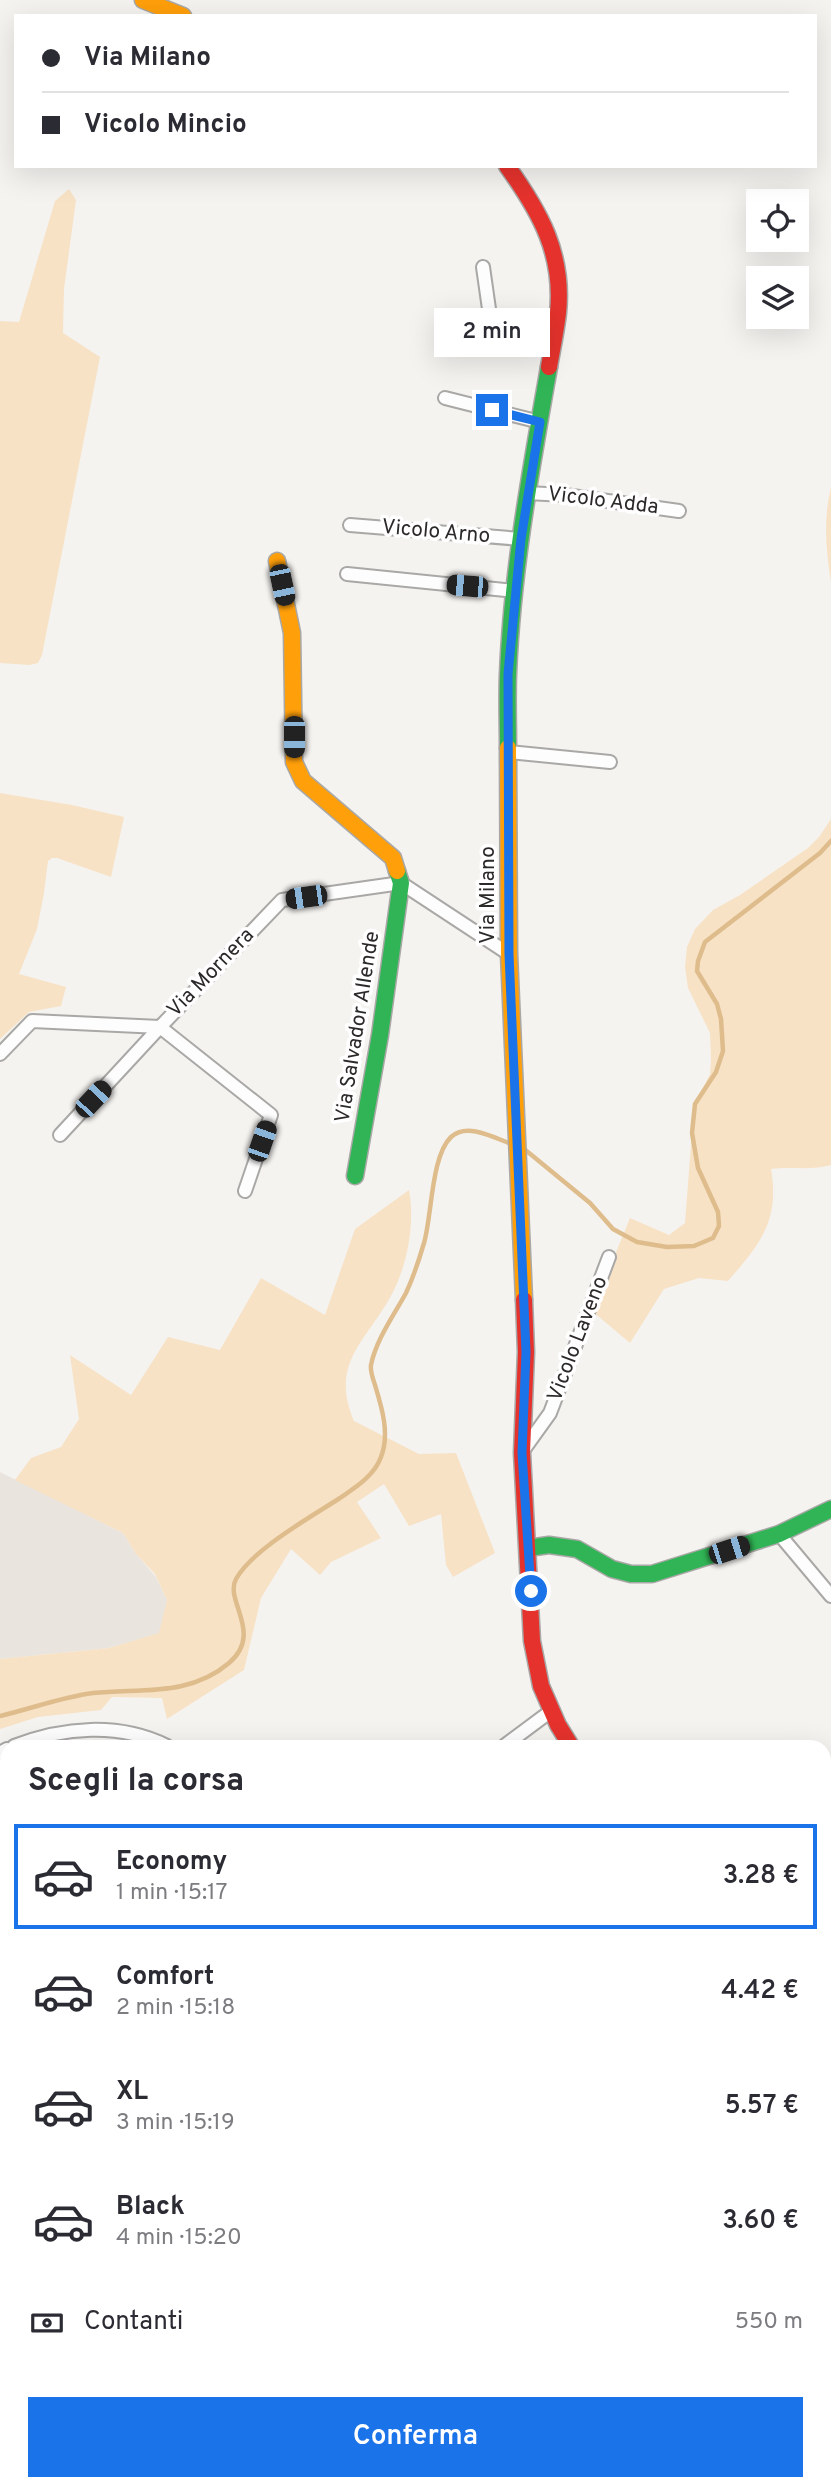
<!DOCTYPE html>
<html lang="it">
<head>
<meta charset="utf-8">
<style>
  body { margin:0; font-family:Overpass,sans-serif; background:#f2f2f3; color:#2b2b33; height:100vh; display:flex; flex-direction:column; font-size:26px; white-space:nowrap }
  * { box-sizing:border-box; margin:0 }
  p { font-size:23px; color:#7c7c81 }
  .icon { flex:none; width:38px; height:38px; fill:none; stroke:currentColor; stroke-width:2; stroke-linecap:round; stroke-linejoin:round }
  .map { position:relative; flex:1; overflow:hidden }
  .panel { position:absolute; left:0px; top:1740px; width:831px; height:751px; display:flex; flex-direction:column; background:#fff; border-radius:21px 21px 0 0; box-shadow:0 7px 28px #0002 }
  .panel>* { flex:none }
  .guide { position:absolute; left:14px; top:14px; width:803px; height:154px; border-radius:0px; box-shadow:0 7px 28px #0002; display:grid; align-content:center; height:154px; padding:0 28px; background:#fff }
  .buttons { position:absolute; left:746px; top:189px; display:grid; gap:14px }
  .buttons a { display:grid; place-items:center; width:63px; height:63px; border-radius:0px; background:#fff; box-shadow:0 7px 28px #0002; font-size:35px }
  .end { position:absolute; width:32px; height:32px; margin:-16px; border:9px solid #1a73e8; background:#fff; box-shadow:0 0 0 4px #fff }
  .from { border-radius:50% }
  .bubble { position:absolute; height:49px; border-radius:0px; background:#fff; box-shadow:0 7px 28px #0002; font-size:23px; font-weight:600; line-height:49px; text-align:center }
  .car { position:absolute; width:21px; height:42px; margin:-21px -10px; border-radius:9px; box-shadow:0 0 5px 2px #0007; background:linear-gradient(#222 24%,#8ab4d8 0 40%,#222 0 76%,#8ab4d8 0 86%,#222 0) }
  .guide b { display:flex; align-items:center; gap:24px; height:66px; font-size:26px }
  .guide b+b { border-top:2px solid #e1e1e2 }
  .guide i { width:18px; height:18px; background:#2b2b33 }
  ul { padding:0; list-style:none }
  li { display:flex; align-items:center; gap:21px; height:105px; margin:0 14px 10px; padding:0 14px; border:4px solid transparent; border-radius:0px }
  li div { flex:1 }
  li b { display:block; font-size:26px }
  li em { font-style:normal; font-weight:600 }
  li.active { border-color:#1a73e8 }
  li>.icon { width:63px; height:63px; stroke-width:1.5 }
  h2 { padding:0 28px; font-size:32px; line-height:84px }
  .pay { display:flex; align-items:center; gap:18px; height:77px; padding:0 28px; font-size:26px }
  .pay p { margin-inline-start:auto }
  .cta { display:flex; gap:14px; margin-top:auto; padding:14px 28px }
  .cta a { flex:1; height:80px; border-radius:0px; background:#1a73e8; color:#fff; font-size:28px; font-weight:600; line-height:80px; text-align:center }
  .map>svg:first-child { display:block }
</style>
</head>
<body>
<div class="map">
<svg width="831" height="2489" viewBox="0 0 831 2489">
  <rect width="100%" height="100%" fill="#f5f3f0"/>
  <path fill="#eae4de" d="M0 1472 123 1533 136 1554 156 1577 167 1600 160 1633 109 1648 0 1659Z
    M7 1761V1938L5 1930 0 1932V1763Z
    M7 2010V2078L0 2090V2021Z
    M326 2483H476L483 2489H322Z"/>
  <path fill="#f7e2c6" d="M69 189 76 200 64 289 63 333 100 357 42 655 38 663 30 665 0 663V321L19 322 55 201Z
    M831 488V582C826 550 823 520 831 488Z
    M0 793 72 805 124 817 111 877 57 858H52L48 861 44 893 37 929 19 974 66 987 61 1006 29 1012 0 1039Z
    M831 819V1165C811 1171 793 1166 771 1169 780 1221 760 1244 728 1281L699 1278 664 1289 630 1343 592 1311 630 1218 669 1235 685 1223 694 1105 710 1074 711 1060 710 1033 688 988 685 967 687 947 695 929 713 910 740 895 808 848 819 837Z
    M409 1190C415 1222 408 1261 394 1290 370 1339 328 1360 354 1421L419 1454 456 1453 495 1553 453 1577 446 1565 441 1514 409 1526 384 1484 357 1502 381 1538 331 1562 320 1575 291 1549 261 1598 244 1670 167 1719 162 1698 112 1697 101 1710 38 1717 0 1729V1659L109 1648 159 1633 167 1600 155 1574 136 1554 123 1533 15 1480 31 1458 61 1447 79 1419 70 1355 131 1395 168 1337 220 1350 261 1278 325 1315 355 1229Z
    M5 1930 7 1938V2010L0 2021V1932Z
    M276 2483H326L322 2489H272Z"/>
  <g fill="none" stroke-linecap="round" stroke-linejoin="round">
    <path stroke="#debc8c" stroke-width="4.5" d="M523 1148 590 1203 613 1229 637 1242 667 1247 694 1246 713 1238 719 1226 718 1212 698 1168 692 1133 695 1104 716 1072 723 1051 721 1019 717 1004 697 971 698 961 705 942 820 853 831 841
      M0 1716C30 1709 62 1697 93 1693 141 1688 189 1697 229 1663 264 1633 224 1601 236 1579 253 1549 311 1517 340 1498 356 1487 374 1476 381 1457 390 1434 382 1408 375 1385 373 1379 370 1371 371 1365 376 1340 394 1315 406 1293 413 1278 419 1260 424 1243 432 1216 431 1156 451 1137 467 1122 495 1138 511 1144
      M0 1857 7 1867
      M0 1998H7"/>
    <g stroke="#a9a8a6" stroke-width="16">
      <path id="street" d="M483 267 490 316 555 329
        M445 398 540 422
        M527 493 565 495 679 511
        M350 525 521 539
        M347 574 515 591
        M509 752 610 762
        M0 1054 32 1021 160 1027 271 1115 245 1191
        M60 1135 160 1027 282 900 401 883 509 954
        M522 1452 550 1413 609 1257
        M779 1534 831 1596
        M14 1746C63 1727 119 1722 167 1746
        M504 1746 551 1711
        M0 1753 7 1749
        M824 1991 831 1988
        M824 2144 831 2150
        M824 2250 831 2244
        M824 2379 831 2386"/>
    </g>
    <g stroke="#a9a8a6" stroke-width="19">
      <path id="fast" d="M508 748C508 724 507 699 508 674 512 571 531 469 549 367
        M355 1176 380 1035 401 883 397 871
        M528 1548 549 1545 577 1549 612 1569 631 1574H652L779 1534 831 1509"/>
    </g>
    <g stroke="#a9a8a6" stroke-width="19">
      <path id="slow" d="M143 0 183 16
        M277 561 292 633 294 762 303 781 393 858 397 871
        M508 748 509 954 524 1300"/>
    </g>
    <g stroke="#a9a8a6" stroke-width="19">
      <path id="jam" d="M507 166C540 212 564 254 558 313 556 331 552 349 549 367
        M524 1300 526 1352 522 1453 532 1641 541 1686 558 1725 571 1746
        M668 2489 671 2483"/>
    </g>
    <use href="#street" stroke="#fefdfd" stroke-width="12"/>
    <use href="#fast" stroke="#30b455" stroke-width="16"/>
    <use href="#slow" stroke="#ff9f0a" stroke-width="16"/>
    <use href="#jam" stroke="#e5322d" stroke-width="16"/>
  </g>
  <g fill="none" stroke-linecap="round" stroke-linejoin="round">
    <path stroke="#1a73e8" stroke-width="9" d="M492 410 540 422 521 539 508 674 509 954 526 1352 522 1453 531 1591"/>
  </g>
  <g text-anchor="middle" dominant-baseline="central" stroke-width="7" stroke-linejoin="round" paint-order="stroke">
    <g font-size="21" fill="#2b2a28" stroke="#fff">
      <text transform="translate(603 501) rotate(7)">Vicolo Adda</text>
      <text transform="translate(436 532) rotate(5)">Vicolo Arno</text>
      <text transform="translate(488 895) rotate(-90)">Via Milano</text>
      <text transform="translate(211 973) rotate(-46)">Via Mornera</text>
      <text transform="translate(358 1027) rotate(-81)">Via Salvador Allende</text>
      <text transform="translate(578 1339) rotate(-69)">Vicolo Laveno</text>
    </g>
  </g>
</svg>
<div class="buttons">
<a><svg class="icon" aria-label="locate" viewBox="0 0 24 24"><circle cx="12" cy="12" r="6"/><path d="M12 2v4M12 18v4M2 12h4M18 12h4"/></svg></a>
<a><svg class="icon" aria-label="layers" viewBox="0 0 24 24"><path d="M12 4l9 5-9 5-9-5zM3 14l9 5 9-5"/></svg></a>
</div>
<i class="end from" style="left:531px;top:1591px"></i>
<i class="end" style="left:492px;top:410px"></i>
<div class="bubble" style="left:434px;top:308px;width:116px">2 min</div>
<i class="car" style="left:282px;top:585px;rotate:168deg"></i>
<i class="car" style="left:467px;top:586px;rotate:275deg"></i>
<i class="car" style="left:294px;top:737px;rotate:180deg"></i>
<i class="car" style="left:306px;top:897px;rotate:262deg"></i>
<i class="car" style="left:93px;top:1099px;rotate:43deg"></i>
<i class="car" style="left:262px;top:1141px;rotate:19deg"></i>
<i class="car" style="left:729px;top:1550px;rotate:72deg"></i>
<div class="guide">
<b><i class="from"></i>Via Milano</b>
<b><i></i>Vicolo Mincio</b>
</div>
<section class="panel">
<h2>Scegli la corsa</h2>
<ul>
<li class="active"><svg class="icon" aria-label="car" viewBox="0 0 24 24"><path d="M5 17H2v-5l4-1 3-4h7l3 4 3 1v5h-3M9 17h6M6 11h13"/><circle cx="7" cy="17" r="2"/><circle cx="17" cy="17" r="2"/></svg><div><b>Economy</b><p>1 min · 15:17</p></div><em>3.28 €</em></li>
<li><svg class="icon" aria-label="car" viewBox="0 0 24 24"><path d="M5 17H2v-5l4-1 3-4h7l3 4 3 1v5h-3M9 17h6M6 11h13"/><circle cx="7" cy="17" r="2"/><circle cx="17" cy="17" r="2"/></svg><div><b>Comfort</b><p>2 min · 15:18</p></div><em>4.42 €</em></li>
<li><svg class="icon" aria-label="car" viewBox="0 0 24 24"><path d="M5 17H2v-5l4-1 3-4h7l3 4 3 1v5h-3M9 17h6M6 11h13"/><circle cx="7" cy="17" r="2"/><circle cx="17" cy="17" r="2"/></svg><div><b>XL</b><p>3 min · 15:19</p></div><em>5.57 €</em></li>
<li><svg class="icon" aria-label="car" viewBox="0 0 24 24"><path d="M5 17H2v-5l4-1 3-4h7l3 4 3 1v5h-3M9 17h6M6 11h13"/><circle cx="7" cy="17" r="2"/><circle cx="17" cy="17" r="2"/></svg><div><b>Black</b><p>4 min · 15:20</p></div><em>3.60 €</em></li>
</ul>
<div class="pay"><svg class="icon" aria-label="cash" viewBox="0 0 24 24"><path d="M3 7h18v10H3z"/><circle cx="12" cy="12" r="2"/></svg>Contanti<p>550 m</p></div>
<div class="cta"><a>Conferma</a></div>
</section>
</div>
</body>
</html>
